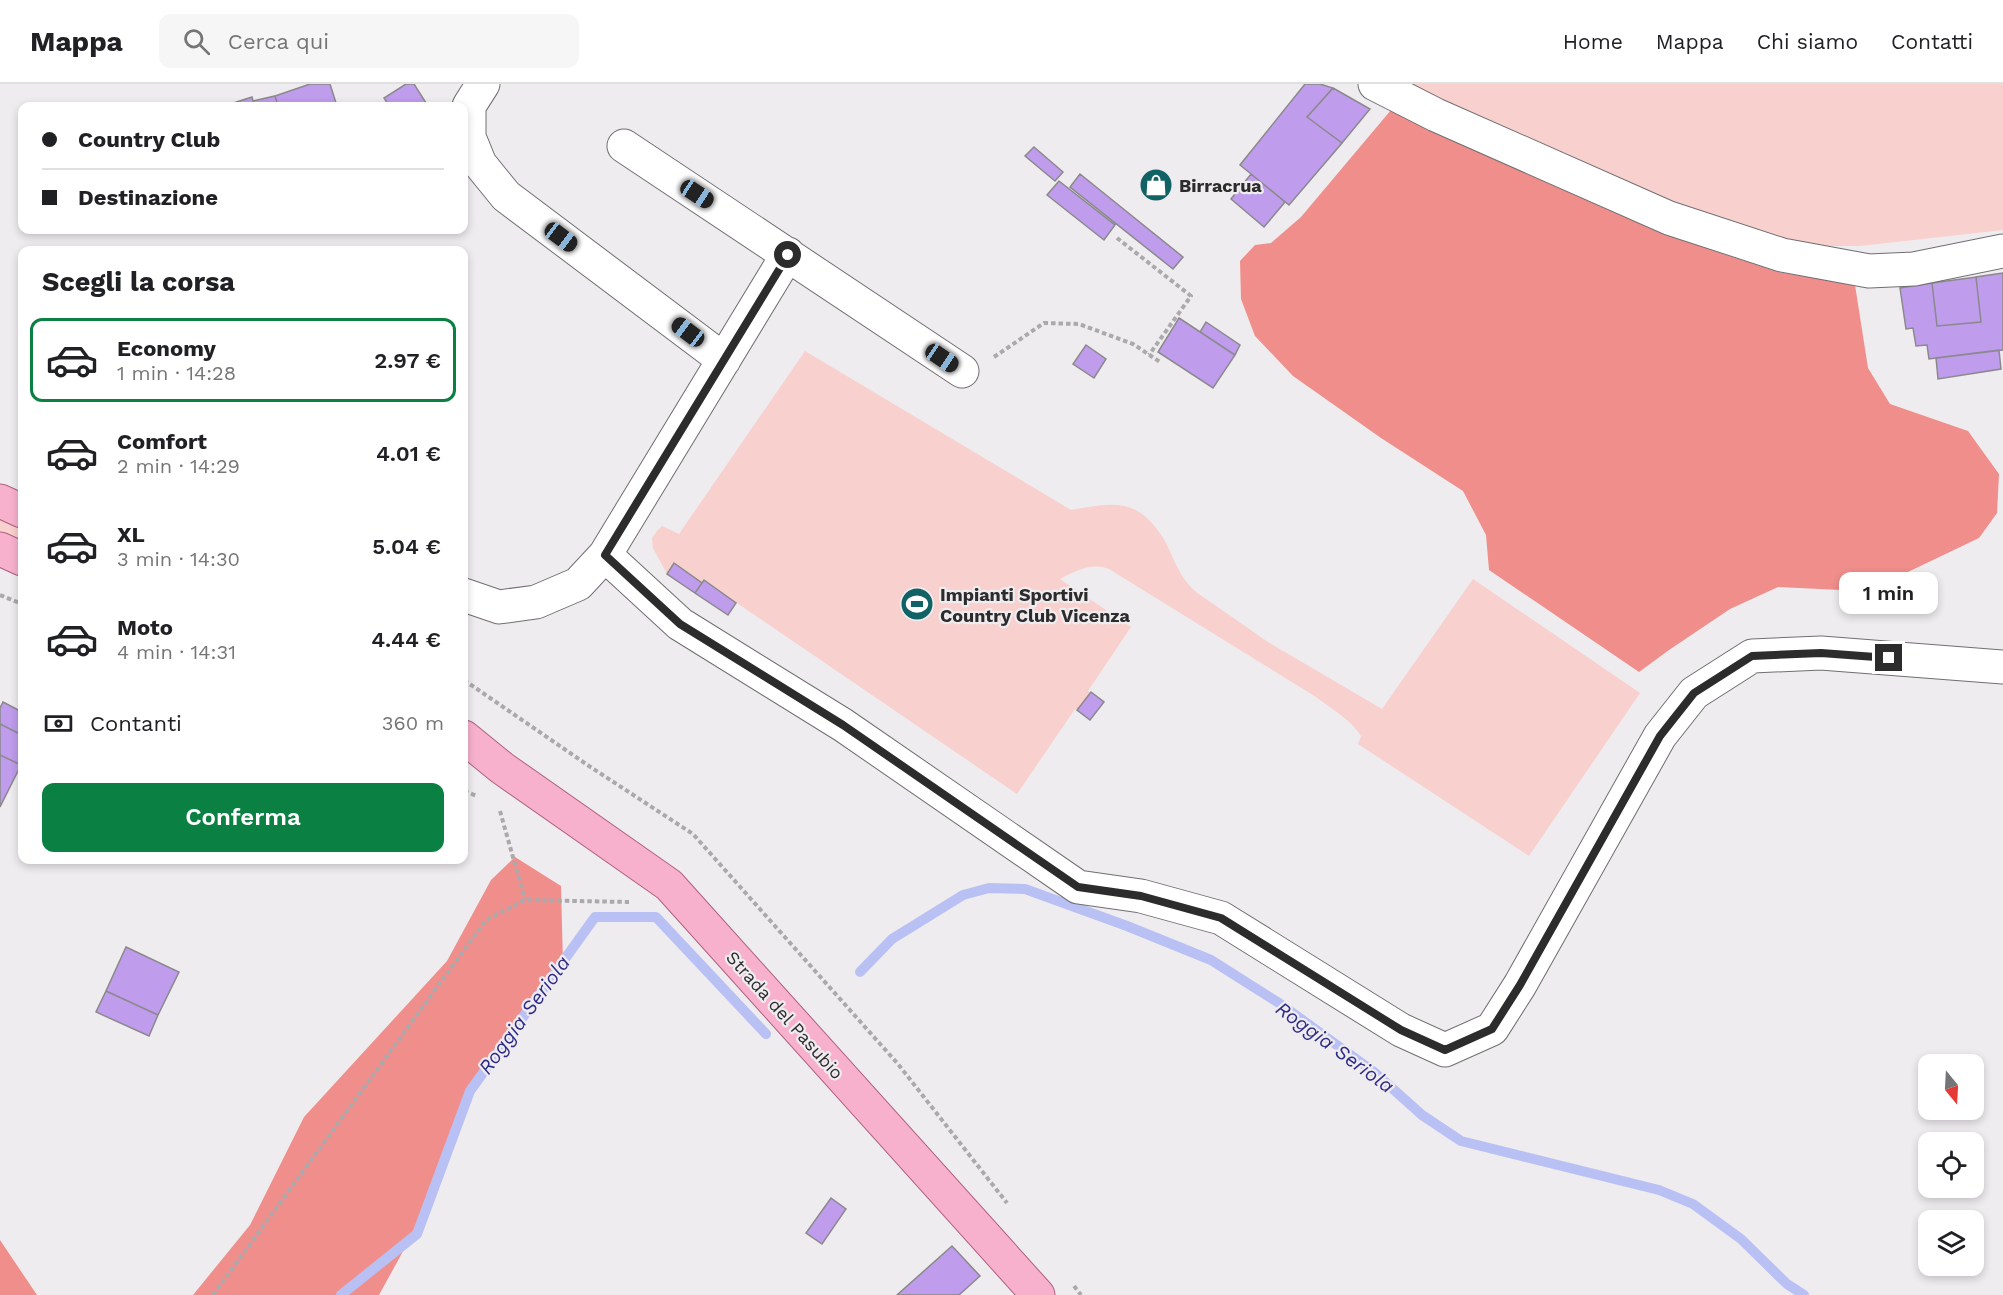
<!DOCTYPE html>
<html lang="it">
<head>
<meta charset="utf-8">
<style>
  body { margin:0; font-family:"Work Sans",sans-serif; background:#f6f6f6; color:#202124; height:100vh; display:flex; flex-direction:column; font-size:22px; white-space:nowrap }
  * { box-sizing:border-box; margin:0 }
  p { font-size:20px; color:#757577 }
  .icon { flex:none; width:33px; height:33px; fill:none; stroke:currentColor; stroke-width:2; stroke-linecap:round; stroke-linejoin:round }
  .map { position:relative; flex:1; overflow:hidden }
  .side { position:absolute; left:18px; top:162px; width:450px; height:618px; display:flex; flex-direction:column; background:#fff; border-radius:12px; box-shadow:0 3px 9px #0003 }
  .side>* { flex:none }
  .banner { position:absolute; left:18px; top:18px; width:450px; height:132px; border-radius:12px; box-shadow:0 3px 9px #0003; display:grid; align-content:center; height:132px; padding:0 24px; background:#fff }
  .needle { width:39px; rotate:162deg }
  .fabs { position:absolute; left:1918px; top:970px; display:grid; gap:12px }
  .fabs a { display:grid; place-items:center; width:66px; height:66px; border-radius:12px; background:#fff; box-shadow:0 3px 9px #0003; font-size:30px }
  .end { position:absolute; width:27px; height:27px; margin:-14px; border:8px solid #2d2c2d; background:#fff; box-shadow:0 0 0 3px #fff }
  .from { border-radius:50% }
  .bubble { position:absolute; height:42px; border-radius:12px; background:#fff; box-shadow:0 3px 9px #0003; font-size:20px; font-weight:600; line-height:42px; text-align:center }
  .car { position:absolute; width:18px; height:36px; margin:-18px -9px; border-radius:8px; box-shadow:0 0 4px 2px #0007; background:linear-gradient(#222 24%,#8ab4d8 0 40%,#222 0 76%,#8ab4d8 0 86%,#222 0) }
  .banner b { display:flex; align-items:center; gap:21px; height:57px; font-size:22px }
  .banner b+b { border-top:2px solid #e0e0e0 }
  .banner i { width:15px; height:15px; background:#202124 }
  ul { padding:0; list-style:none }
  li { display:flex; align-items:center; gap:18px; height:84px; margin:0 12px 9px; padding:0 12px; border:3px solid transparent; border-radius:12px }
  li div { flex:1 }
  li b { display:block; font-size:22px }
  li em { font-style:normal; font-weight:600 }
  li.on { border-color:#0b8043 }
  li>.icon { width:54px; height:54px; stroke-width:1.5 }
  h2 { padding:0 24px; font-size:27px; line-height:72px }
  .pay { display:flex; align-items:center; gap:15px; height:66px; padding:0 24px; font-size:22px }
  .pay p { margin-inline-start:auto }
  .cta { display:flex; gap:12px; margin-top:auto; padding:12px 24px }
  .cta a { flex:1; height:69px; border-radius:12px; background:#0b8043; color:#fff; font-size:24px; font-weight:600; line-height:69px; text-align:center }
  header { display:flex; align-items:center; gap:36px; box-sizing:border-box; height:84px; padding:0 30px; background:#fff; border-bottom:2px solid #e0e0e0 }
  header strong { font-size:28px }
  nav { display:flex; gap:33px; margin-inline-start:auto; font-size:21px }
  .search { width:420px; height:54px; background:#f6f6f6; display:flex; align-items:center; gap:15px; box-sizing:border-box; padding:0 21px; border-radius:12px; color:#757577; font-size:22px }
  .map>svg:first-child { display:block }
</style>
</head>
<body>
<header>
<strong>Mappa</strong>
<div class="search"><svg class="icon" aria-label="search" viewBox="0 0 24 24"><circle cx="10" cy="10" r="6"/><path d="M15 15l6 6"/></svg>Cerca qui</div>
<nav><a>Home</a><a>Mappa</a><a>Chi siamo</a><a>Contatti</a></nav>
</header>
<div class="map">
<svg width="2003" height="1211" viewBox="0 0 2003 1211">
  <rect width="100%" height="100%" fill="#efecef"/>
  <path fill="#f8d0cd" d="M1392 0H2003V146L1860 162H1780L1665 121Z
    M805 267 1071 426C1089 423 1114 417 1131 424 1146 429 1160 447 1167 461 1175 478 1181 495 1196 508L1268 558 1382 625 1473 495 1640 609 1529 772 1358 660 1361 652C1351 636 1332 625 1316 613L1109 485C1092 478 1075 487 1060 495L1131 543 1088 607 1104 618 1090 636 1075 625 1017 710 737 519 728 531 667 490 653 464 652 454 657 447 662 442 679 450Z
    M0 432 22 442V457L0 448Z"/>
  <path fill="#ef8e8b" d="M1391 26 1428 46 1663 150 1778 188 1855 201 1868 284 1890 320 1968 347 1999 390 1997 429 1979 454 1889 497 1841 506 1778 503 1730 525 1669 566 1639 588 1489 486 1486 451 1463 407 1381 354 1293 292 1255 252 1241 215 1240 177 1255 161 1271 159 1301 133Z
    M515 773 561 802 563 881 476 999 438 1093 407 1160 379 1211H193L250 1141 304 1033 447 877 491 796Z
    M0 1156 37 1211H0Z"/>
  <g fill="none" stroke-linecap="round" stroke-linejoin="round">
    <path stroke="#b9c1f4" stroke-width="10" d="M860 888 892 855 963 811 989 804 1025 805 1127 842 1211 876 1279 919 1374 988 1422 1031 1461 1057 1659 1106 1693 1120 1741 1155 1787 1200 1804 1211
      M341 1211 417 1150 470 1007 595 833H656L766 950"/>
  </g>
  <path fill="#bf9cec" stroke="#8a898c" stroke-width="1.5" d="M310 0H330L337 22H278L275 12Z
    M406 0H414L428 22H389L384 14Z
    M1305 0H1320L1333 4 1307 33 1342 59 1289 121 1240 81Z
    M1333 4 1370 25 1342 59 1307 33Z
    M275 12 278 22H224L252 13 253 17Z
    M1034 63 1063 88 1055 97 1025 72Z
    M1080 90 1183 173 1173 185 1070 103Z
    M1251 90 1285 118 1264 143 1231 115Z
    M1059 97 1115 141 1104 156 1047 111Z
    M2003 189V266L1929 275 1927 261 1916 262 1913 244 1906 245 1900 204 1932 199 1937 242 1981 238 1976 193Z
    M1976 193 1981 238 1937 242 1932 199Z
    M1179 234 1235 271 1213 304 1158 268Z
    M1206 238 1240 261 1235 271 1200 248Z
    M1086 261 1106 275 1094 294 1073 280Z
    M1999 266 2001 285 1938 295 1936 274Z
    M674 479 702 499 695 509 667 490Z
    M704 496 736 519 728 531 695 509Z
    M1091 608 1104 618 1090 636 1077 626Z
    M3 618 22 628V651L0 640V624Z
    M0 640 22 651V676L21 681 0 671Z
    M0 671 21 681 0 723Z
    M126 863 179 888 158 931 106 907Z
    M106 907 158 931 149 952 96 928Z
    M831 1114 846 1125 822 1160 806 1149Z
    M952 1162 980 1192 959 1211H897Z"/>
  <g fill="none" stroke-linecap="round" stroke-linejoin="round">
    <g stroke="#716e71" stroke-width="35">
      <path id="minor" d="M483 0 469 22V53L480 80 506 112 724 276
        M1375 0 1436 31 1669 134 1782 171 1869 187 1914 185 2003 167
        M624 62 962 287
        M605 471 680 540 843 641 1078 803 1141 812 1221 834 1401 946 1445 966 1492 945 1520 901 1660 652 1694 609 1752 572 1821 569 2003 583
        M464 511 499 523 536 518 578 500 605 471 788 170"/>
    </g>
    <g stroke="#ae6180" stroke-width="35">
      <path id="major" d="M0 417 22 427
        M0 465 22 475
        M464 653 502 684 669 801 1038 1211"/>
    </g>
    <path stroke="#aba9ab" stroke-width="4" stroke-dasharray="4.5 3" stroke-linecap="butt" d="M1117 154 1191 212 1149 271
      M994 273 1044 239 1079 240 1133 260 1160 278
      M0 511 22 520
      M464 596 589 682 693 750 898 980 1007 1119
      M464 707 477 712
      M500 727 525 816
      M1074 1202 1081 1211
      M213 1211 486 836 525 816 629 818"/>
    <use href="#minor" stroke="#fff" stroke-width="33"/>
    <use href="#major" stroke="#f8b1cd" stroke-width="33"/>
  </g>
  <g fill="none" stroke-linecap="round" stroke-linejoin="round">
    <path stroke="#2d2c2d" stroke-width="8" d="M788 171 605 471 680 540 843 641 1078 803 1141 812 1221 834 1401 946 1445 966 1492 945 1520 901 1660 652 1694 609 1752 572 1821 569 1889 574"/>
  </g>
  <defs>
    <g id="shop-disc" transform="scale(1.725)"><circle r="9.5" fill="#116264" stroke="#efecef"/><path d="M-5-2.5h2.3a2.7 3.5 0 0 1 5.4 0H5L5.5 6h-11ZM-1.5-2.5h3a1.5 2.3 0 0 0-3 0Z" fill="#fff"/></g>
    <g id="stadium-disc" transform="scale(1.725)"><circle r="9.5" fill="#116264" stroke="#efecef"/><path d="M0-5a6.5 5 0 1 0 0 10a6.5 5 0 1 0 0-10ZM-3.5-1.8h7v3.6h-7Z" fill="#fff"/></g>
  </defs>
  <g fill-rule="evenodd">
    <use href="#shop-disc" x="1156" y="101"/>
    <use href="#stadium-disc" x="917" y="520"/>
  </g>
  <g text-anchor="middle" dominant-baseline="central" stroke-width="4.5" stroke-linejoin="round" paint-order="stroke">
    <g font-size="18" font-weight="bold" fill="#2d2c2d" stroke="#efecef" text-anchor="start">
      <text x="1179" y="101">Birracrua</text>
      <text x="940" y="510">Impianti Sportivi<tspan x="940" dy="21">Country Club Vicenza</tspan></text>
    </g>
    <g font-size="18" fill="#2d2c2d" stroke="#efecef">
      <text transform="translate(785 931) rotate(48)">Strada del Pasubio</text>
    </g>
    <g font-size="20" font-style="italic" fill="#2e2b87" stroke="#efecef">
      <text transform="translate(524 931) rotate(-54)">Roggia Seriola</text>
      <text transform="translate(1335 963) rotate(36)">Roggia Seriola</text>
    </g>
  </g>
</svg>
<div class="fabs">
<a><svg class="needle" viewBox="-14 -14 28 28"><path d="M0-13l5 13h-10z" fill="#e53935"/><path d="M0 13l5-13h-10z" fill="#757577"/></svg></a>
<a><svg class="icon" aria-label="locate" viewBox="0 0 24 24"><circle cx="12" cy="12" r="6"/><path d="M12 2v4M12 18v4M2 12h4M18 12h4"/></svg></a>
<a><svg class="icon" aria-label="layers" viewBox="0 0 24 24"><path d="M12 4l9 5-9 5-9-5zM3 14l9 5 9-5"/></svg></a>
</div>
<i class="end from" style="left:788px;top:171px"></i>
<i class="end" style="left:1889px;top:574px"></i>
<div class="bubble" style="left:1839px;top:488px;width:99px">1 min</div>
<i class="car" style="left:697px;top:110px;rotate:123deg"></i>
<i class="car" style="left:561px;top:153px;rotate:127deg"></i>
<i class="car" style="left:688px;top:248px;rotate:307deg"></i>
<i class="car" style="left:942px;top:274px;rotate:124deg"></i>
<div class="banner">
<b><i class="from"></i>Country Club</b>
<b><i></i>Destinazione</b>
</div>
<section class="side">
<h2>Scegli la corsa</h2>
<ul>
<li class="on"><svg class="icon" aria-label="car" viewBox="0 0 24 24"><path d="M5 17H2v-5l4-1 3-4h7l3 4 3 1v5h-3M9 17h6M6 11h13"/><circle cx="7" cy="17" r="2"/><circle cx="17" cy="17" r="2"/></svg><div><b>Economy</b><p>1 min · 14:28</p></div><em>2.97 €</em></li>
<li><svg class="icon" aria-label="car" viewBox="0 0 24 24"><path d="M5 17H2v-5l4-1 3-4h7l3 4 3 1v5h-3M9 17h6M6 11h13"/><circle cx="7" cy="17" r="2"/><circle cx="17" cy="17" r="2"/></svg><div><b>Comfort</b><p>2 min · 14:29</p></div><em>4.01 €</em></li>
<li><svg class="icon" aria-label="car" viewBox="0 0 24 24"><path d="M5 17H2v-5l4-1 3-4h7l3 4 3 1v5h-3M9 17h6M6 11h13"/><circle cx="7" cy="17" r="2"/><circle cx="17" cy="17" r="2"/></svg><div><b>XL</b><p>3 min · 14:30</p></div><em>5.04 €</em></li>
<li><svg class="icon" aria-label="car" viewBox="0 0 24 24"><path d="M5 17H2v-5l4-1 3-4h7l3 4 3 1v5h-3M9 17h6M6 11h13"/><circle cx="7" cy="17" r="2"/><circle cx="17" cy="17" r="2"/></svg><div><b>Moto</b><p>4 min · 14:31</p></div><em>4.44 €</em></li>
</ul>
<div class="pay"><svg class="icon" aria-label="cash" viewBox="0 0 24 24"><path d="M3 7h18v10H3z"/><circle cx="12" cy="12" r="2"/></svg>Contanti<p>360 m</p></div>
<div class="cta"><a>Conferma</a></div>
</section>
</div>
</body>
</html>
